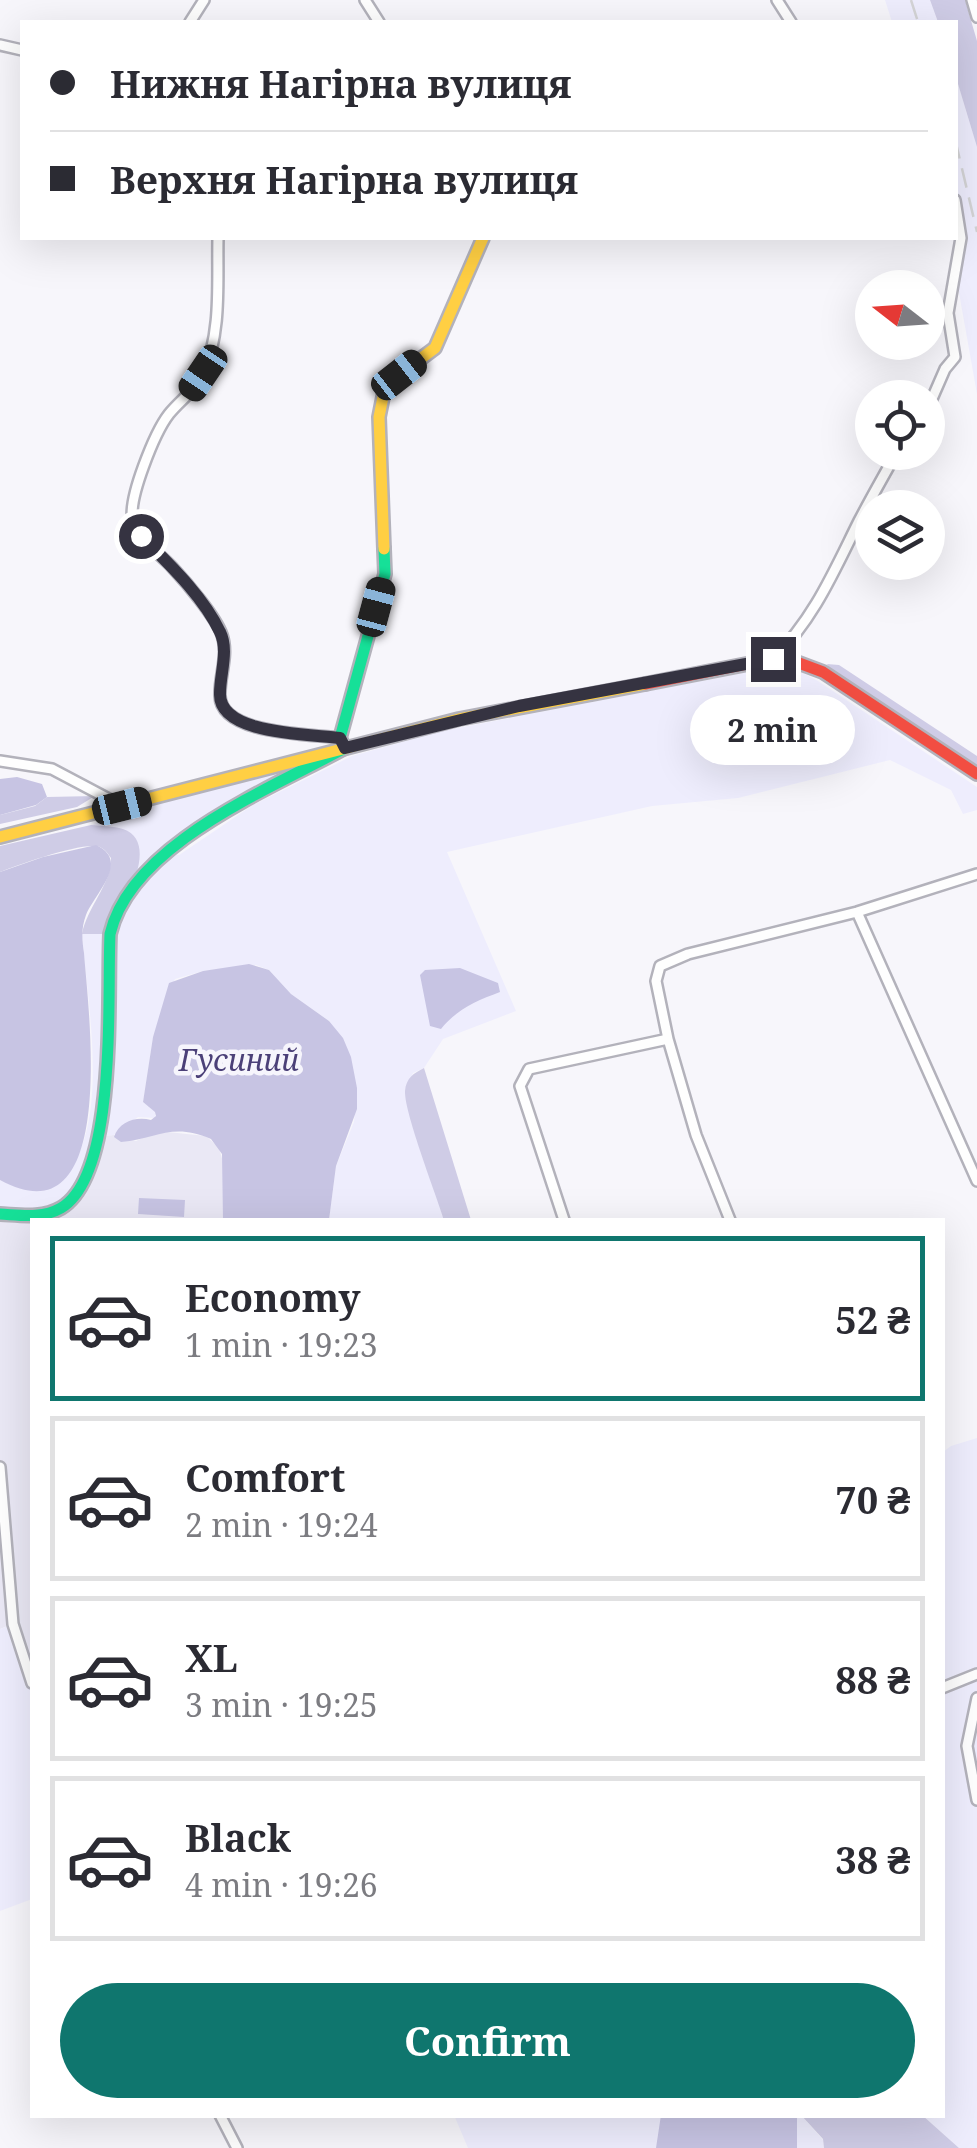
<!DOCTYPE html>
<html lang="en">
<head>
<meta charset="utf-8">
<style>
  body { margin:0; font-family:"Noto Serif",serif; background:#f2f2f3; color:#2b2b33; height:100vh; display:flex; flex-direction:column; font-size:38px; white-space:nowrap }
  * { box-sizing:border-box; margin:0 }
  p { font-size:32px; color:#7c7c81 }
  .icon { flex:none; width:55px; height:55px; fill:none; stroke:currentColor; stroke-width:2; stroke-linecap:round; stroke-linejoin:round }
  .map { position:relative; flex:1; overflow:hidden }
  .panel { position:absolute; left:30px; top:1218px; width:915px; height:900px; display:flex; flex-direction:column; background:#fff; border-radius:0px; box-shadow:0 10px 40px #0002 }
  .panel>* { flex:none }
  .banner { position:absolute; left:20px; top:20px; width:938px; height:220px; border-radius:0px; box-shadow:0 10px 40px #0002; display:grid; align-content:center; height:220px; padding:0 30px; background:#fff }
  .needle { width:65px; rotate:287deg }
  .buttons { position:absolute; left:855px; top:270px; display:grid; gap:20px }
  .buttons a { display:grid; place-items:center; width:90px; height:90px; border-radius:50%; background:#fff; box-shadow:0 10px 40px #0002; font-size:50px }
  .end { position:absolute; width:45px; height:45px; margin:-22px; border:12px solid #353341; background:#fff; box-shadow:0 0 0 5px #fff }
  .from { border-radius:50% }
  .bubble { position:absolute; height:70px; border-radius:35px; background:#fff; box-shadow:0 10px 40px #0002; font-size:32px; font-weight:700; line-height:70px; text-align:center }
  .car { position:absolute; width:30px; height:60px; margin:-30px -15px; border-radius:12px; box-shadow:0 0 8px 2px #0007; background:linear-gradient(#222 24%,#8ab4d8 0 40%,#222 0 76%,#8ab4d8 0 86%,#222 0) }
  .banner b { display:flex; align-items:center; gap:35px; height:95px; font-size:38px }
  .banner b+b { border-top:2px solid #e1e1e2 }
  .banner i { width:25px; height:25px; background:#2b2b33 }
  ul { padding:18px 0 0; list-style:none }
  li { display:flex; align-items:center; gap:30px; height:165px; margin:0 20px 15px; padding:0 10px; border:5px solid #e1e1e2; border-radius:0px }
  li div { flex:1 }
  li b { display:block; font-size:38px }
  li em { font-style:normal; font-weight:700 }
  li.active { border-color:#0f766e }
  li>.icon { width:90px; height:90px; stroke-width:1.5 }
  .primary-button { display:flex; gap:20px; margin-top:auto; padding:20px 30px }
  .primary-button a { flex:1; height:115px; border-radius:60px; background:#0f766e; color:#fff; font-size:40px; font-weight:700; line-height:115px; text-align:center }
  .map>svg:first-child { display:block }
</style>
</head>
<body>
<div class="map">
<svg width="977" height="2148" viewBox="0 0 977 2148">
  <rect width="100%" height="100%" fill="#f7f6fb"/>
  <path fill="#eae8f5" d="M158 1131 206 1136 219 1148 223 1162V1220H32V1683L12 1624 0 1629V1214L101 1136 114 1135 136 1141Z"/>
  <path fill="#eeedfd" d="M885 0H930L938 22H892Z
    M955 74 977 147V394L955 270 965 231 955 190Z
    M775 667 801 672 818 681 977 787V810L963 814 951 790 890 760 738 798 652 806 447 852 516 1011 443 1039 424 1068 413 1073 405 1094 407 1102 444 1220H329L336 1166 354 1122 357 1088 329 1021 291 994 269 970 256 965 203 971 175 979 153 1037 143 1102 156 1112 155 1118 138 1117 114 1135 101 1136 77 1196 34 1215 0 1214V1180L16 1187 44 1191C54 1183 66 1176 73 1165 108 1107 87 1000 82 934H110L125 830 91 825 125 812 294 768 296 771 170 852 179 855 253 805 352 756 442 731Z
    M977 1438V2148H959L922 2115H942L943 1452 951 1446Z
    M13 1624 32 1683V1899L0 1911V1629Z
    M454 2115H801L823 2140 824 2148H468Z"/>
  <path fill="#cfcce6" d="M930 0H965L977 41V147L955 74V22H938Z
    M827 664 839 665 977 756V774L838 682Z
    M95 796 77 807 0 824V815L35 806 47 797Z
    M91 825C101 826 113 826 123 829 163 843 120 910 110 934H82C87 907 112 883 111 858 107 853 106 850 100 847 84 841 18 865 0 872V846Z
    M424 1068 471 1220H444C436 1194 404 1112 405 1091 406 1078 414 1073 424 1068Z
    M801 2115H922L959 2148H824L823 2139Z"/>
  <path fill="#c7c4e3" d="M17 777 42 784 47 797 36 805 0 815V779Z
    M96 845C131 861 95 893 86 915 81 928 82 940 84 953 88 1008 120 1245 0 1180V872L43 857Z
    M249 964 269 970 291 994 329 1021 343 1038 351 1057 357 1088V1109L336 1166 329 1220H223L222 1154 211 1139C172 1122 157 1139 121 1142L114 1137C119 1121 137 1116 151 1120L156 1116 155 1112 143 1102 153 1037 169 983 203 971Z
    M460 968 498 983 500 992C476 1001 457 1009 441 1029L430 1026 420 975 425 970Z
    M139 1198 185 1200 184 1217 138 1214Z
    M661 2115H797V2148H656Z"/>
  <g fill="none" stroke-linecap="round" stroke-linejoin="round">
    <g stroke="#b3b2bb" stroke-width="14">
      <path id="street" d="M365 0 379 22
        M777 0 791 22
        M972 0 977 17
        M190 22 204 0
        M0 45 22 50
        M218 238C217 281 222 333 203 374 195 391 180 400 169 414 155 432 127 500 133 521 138 540 160 554 172 567 186 582 216 617 222 635 229 655 219 677 220 696 221 735 311 734 340 738
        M928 408 945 369 955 357 948 313 961 238 955 200
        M773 659C814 619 834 571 859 521 871 498 884 475 897 452
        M0 761 52 769 122 806
        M857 912 977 1181
        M668 1039 696 1135 730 1220
        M564 1220 520 1086 529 1069 668 1039 656 981 660 966 688 954 857 912 977 874
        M0 1467 13 1624 32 1683
        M942 1688 977 1674
        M977 1698 967 1746 977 1800
        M220 2115 237 2148"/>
    </g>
    <g stroke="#b3b2bb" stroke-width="16">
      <path id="fast" d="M0 1214C20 1215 42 1219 61 1208 118 1174 107 997 110 934 131 844 270 789 345 748L340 738 385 574 384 549"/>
    </g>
    <g stroke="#b3b2bb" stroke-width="16">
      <path id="slow" d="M384 549 379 417 384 392 399 375 435 348 483 238
        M0 837 459 719 645 684"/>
    </g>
    <g stroke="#b3b2bb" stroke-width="16">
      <path id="jam" d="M645 684 773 659 799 663 823 672 977 774"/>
    </g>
    <use href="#street" stroke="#fefefe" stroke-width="9"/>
    <use href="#fast" stroke="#16e098" stroke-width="11"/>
    <use href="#slow" stroke="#ffcf43" stroke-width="11"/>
    <use href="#jam" stroke="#f24e42" stroke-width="11"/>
    <path stroke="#d4d4d6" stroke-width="2.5" stroke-dasharray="20 10" stroke-linecap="butt" d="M911 0 918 22
      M955 139 977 232"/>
  </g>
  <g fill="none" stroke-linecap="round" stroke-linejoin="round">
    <path stroke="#353341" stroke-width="12" d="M141 536C169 564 203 596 220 632 229 650 220 674 220 693 218 735 310 734 340 738L345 748 519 706 773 659"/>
  </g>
  <g text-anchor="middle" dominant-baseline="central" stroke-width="9" stroke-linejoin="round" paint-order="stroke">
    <g font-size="30" font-style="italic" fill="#4b4078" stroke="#f6f5fc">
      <text x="239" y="1059">Гусиний</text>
    </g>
  </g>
</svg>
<div class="buttons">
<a><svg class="needle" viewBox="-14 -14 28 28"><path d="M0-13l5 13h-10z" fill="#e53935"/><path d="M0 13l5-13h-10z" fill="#7c7c81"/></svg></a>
<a><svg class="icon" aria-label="locate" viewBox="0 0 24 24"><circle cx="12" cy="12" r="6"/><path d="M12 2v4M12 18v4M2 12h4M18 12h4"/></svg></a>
<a><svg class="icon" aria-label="layers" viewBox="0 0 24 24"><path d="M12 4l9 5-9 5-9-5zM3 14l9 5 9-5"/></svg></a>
</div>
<i class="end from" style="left:141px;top:536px"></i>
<i class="end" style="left:773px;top:659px"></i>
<div class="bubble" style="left:690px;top:695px;width:165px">2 min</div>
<i class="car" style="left:203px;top:373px;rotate:214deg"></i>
<i class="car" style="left:399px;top:375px;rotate:52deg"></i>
<i class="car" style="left:376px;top:607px;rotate:15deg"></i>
<i class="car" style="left:122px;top:806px;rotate:76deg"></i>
<div class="banner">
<b><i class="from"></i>Нижня Нагірна вулиця</b>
<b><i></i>Верхня Нагірна вулиця</b>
</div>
<section class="panel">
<ul>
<li class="active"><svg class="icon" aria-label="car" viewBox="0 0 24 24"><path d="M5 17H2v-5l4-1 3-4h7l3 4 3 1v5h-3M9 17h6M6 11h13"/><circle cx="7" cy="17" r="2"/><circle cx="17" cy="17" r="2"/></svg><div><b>Economy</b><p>1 min · 19:23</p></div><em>52 ₴</em></li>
<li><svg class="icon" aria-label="car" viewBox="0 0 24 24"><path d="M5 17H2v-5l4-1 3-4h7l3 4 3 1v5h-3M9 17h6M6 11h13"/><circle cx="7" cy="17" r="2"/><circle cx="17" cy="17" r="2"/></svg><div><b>Comfort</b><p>2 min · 19:24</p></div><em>70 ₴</em></li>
<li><svg class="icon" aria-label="car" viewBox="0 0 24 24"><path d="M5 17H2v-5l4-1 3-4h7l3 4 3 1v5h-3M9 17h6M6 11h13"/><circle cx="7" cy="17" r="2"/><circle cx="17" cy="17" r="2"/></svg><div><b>XL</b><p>3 min · 19:25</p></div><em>88 ₴</em></li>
<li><svg class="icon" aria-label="car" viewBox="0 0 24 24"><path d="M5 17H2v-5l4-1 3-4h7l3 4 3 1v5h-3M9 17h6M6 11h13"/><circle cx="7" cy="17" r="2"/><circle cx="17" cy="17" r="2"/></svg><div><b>Black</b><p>4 min · 19:26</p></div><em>38 ₴</em></li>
</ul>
<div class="primary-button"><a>Confirm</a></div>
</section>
</div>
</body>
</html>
